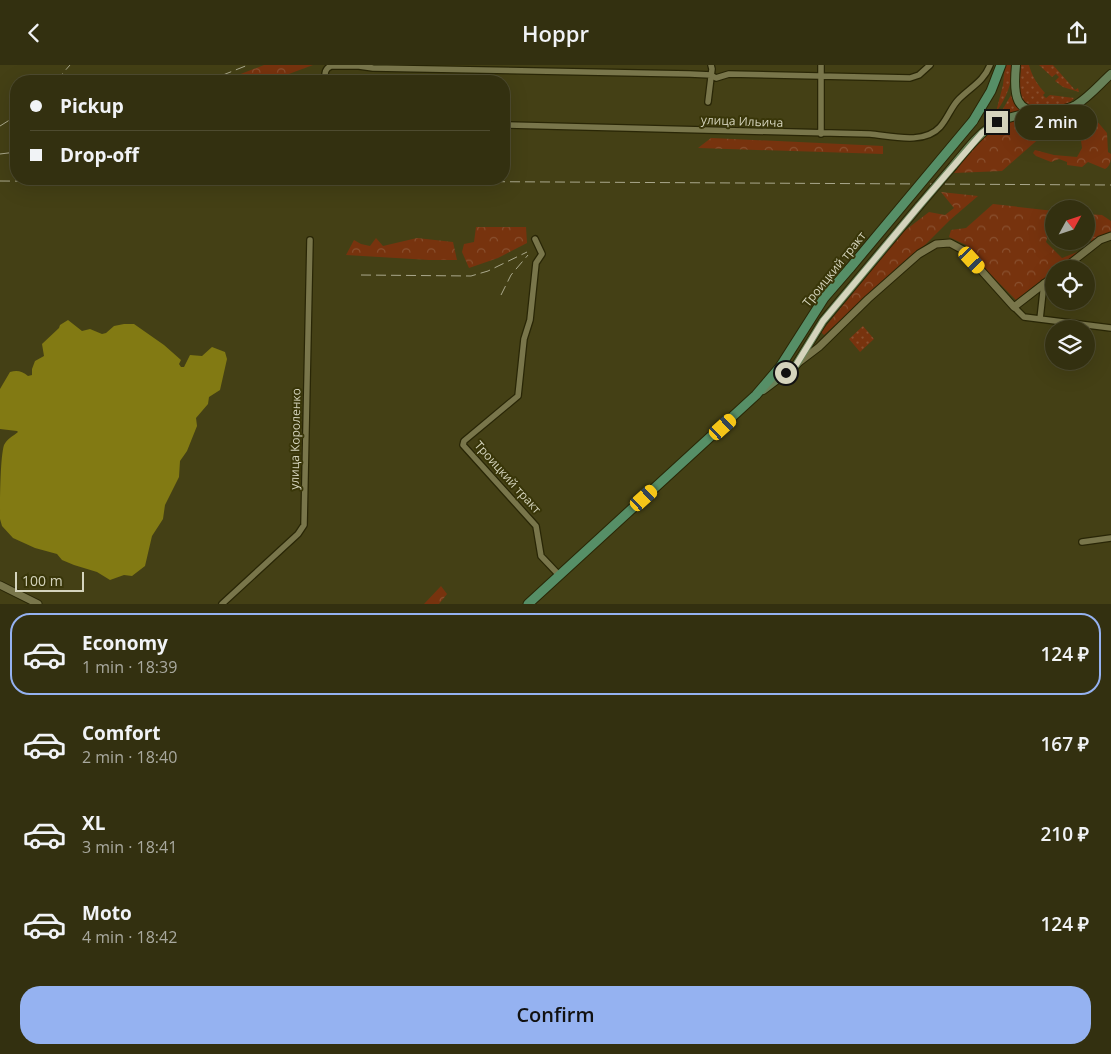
<!DOCTYPE html>
<html lang="en">
<head>
<meta charset="utf-8">
<style>
  body { margin:0; font-family:"Open Sans",sans-serif; background:#3e3c1e; color:#f1f3f6; height:100vh; display:flex; flex-direction:column; font-size:19px; white-space:nowrap }
  * { box-sizing:border-box; margin:0 }
  p { font-size:16px; color:#a9a99f }
  .icon { flex:none; width:28px; height:28px; fill:none; stroke:currentColor; stroke-width:2; stroke-linecap:round; stroke-linejoin:round }
  .map { position:relative; height:539px; overflow:hidden }
  .side { display:flex; flex-direction:column; background:#333010; flex:1 }
  .side>* { flex:none }
  .hud { position:absolute; left:10px; top:10px; width:500px; height:110px; border-radius:20px; box-shadow:0 5px 20px #0002,0 0 0 1px #4e4b30; display:grid; align-content:center; height:110px; padding:0 20px; background:#333010 }
  .needle { width:32px; rotate:50deg }
  .controls { position:absolute; left:1045px; top:135px; display:grid; gap:10px }
  .controls a { display:grid; place-items:center; width:50px; height:50px; border-radius:50%; background:#333010; box-shadow:0 5px 20px #0002,0 0 0 1px #4e4b30; font-size:25px }
  .scale { position:absolute; left:15px; bottom:12px; width:69px; box-sizing:border-box; padding-left:5px; border:2px solid #d5d4bd; border-top:0; font-size:14px; line-height:18px; white-space:nowrap; color:#d5d4bd; -webkit-text-stroke:4px #393609; paint-order:stroke }
  .end { position:absolute; width:22px; height:22px; margin:-11px; border:6px solid #d5d4bd; background:#111; box-shadow:0 0 0 2px #111 }
  .from { border-radius:50% }
  .bubble { position:absolute; height:35px; border-radius:18px; background:#333010; box-shadow:0 5px 20px #0002,0 0 0 1px #4e4b30; font-size:16px; font-weight:600; line-height:35px; text-align:center }
  .car { position:absolute; width:15px; height:30px; margin:-15px -8px; border-radius:6px; box-shadow:0 0 4px 1px #0007; background:linear-gradient(#f5c518 24%,#345 0 40%,#f5c518 0 76%,#345 0 86%,#f5c518 0) }
  .hud b { display:flex; align-items:center; gap:18px; height:48px; font-size:19px }
  .hud b+b { border-top:1px solid #4e4b30 }
  .hud i { width:12px; height:12px; background:#f1f3f6 }
  ul { padding:9px 0 0; list-style:none }
  li { display:flex; align-items:center; gap:15px; height:82px; margin:0 10px 8px; padding:0 10px; border:2px solid transparent; border-radius:20px }
  li div { flex:1 }
  li b { display:block; font-size:19px }
  li em { font-style:normal; font-weight:600 }
  li.on { border-color:#95b2f1 }
  li>.icon { width:45px; height:45px; stroke-width:1.5 }
  .cta { display:flex; gap:10px; margin-top:auto; padding:10px 20px }
  .cta a { flex:1; height:58px; border-radius:20px; background:#95b2f1; color:#111; font-size:20px; font-weight:600; line-height:58px; text-align:center }
  header { display:flex; justify-content:space-between; align-items:center; height:65px; padding:0 20px; background:#333010; font-size:22px; font-weight:600 }
  .map>svg:first-child { display:block }
</style>
</head>
<body>
<header><svg class="icon" aria-label="back" viewBox="0 0 24 24"><path d="M15 5l-7 7 7 7"/></svg>Hoppr<svg class="icon" aria-label="share" viewBox="0 0 24 24"><path d="M12 15V3M7 8l5-5 5 5M5 13v7h14v-7"/></svg></header>
<div class="map">
<svg width="1111" height="539" viewBox="0 0 1111 539">
  <defs>
    <pattern id="grass-dots" width="8" height="8" patternUnits="userSpaceOnUse" patternTransform="scale(1.25)"><rect width="8" height="8" fill="#77330e"/><path d="M2 2h.1M6 6h.1" fill="none" stroke="#89502f" stroke-width="1.8" stroke-linecap="round"/></pattern>
    <pattern id="forest-crowns" width="20" height="18" patternUnits="userSpaceOnUse" patternTransform="scale(1.25)"><rect width="20" height="18" fill="#77330e"/><path d="M2 6a3 3 0 1 1 6 0M12 15a3 3 0 1 1 6 0" fill="none" stroke="#89502f"/></pattern>
  </defs>
  <rect width="100%" height="100%" fill="#444015"/>
  <path fill="url(#grass-dots)" d="M1005 0H1013C1012 17 1007 33 996 47L1003 20Z
    M1021 0H1029C1032 12 1038 20 1045 28L1043 30 1046 33 1050 30 1074 33C1068 44 1030 48 1023 36 1017 27 1021 10 1021 0Z
    M1039 0H1053L1075 25 1078 23 1079 27 1063 22 1055 16 1059 12 1056 9 1052 12Z
    M1011 30 1015 40 1022 47 1002 51 1000 49Z
    M863 261 874 274 860 287 849 274Z"/>
  <path fill="url(#forest-crowns)" d="M264 0H313L270 16H223Z
    M1047 50H1066L1002 106 954 108C967 91 981 67 1002 57 1015 51 1033 51 1047 50Z
    M1096 55 1107 68 1108 87 1111 89C1111 94 1111 101 1105 104L1088 97 1082 102 1067 100V97L1059 94 1051 97 1036 91 1033 88 1035 85 1054 90 1077 92 1082 83 1079 61Z
    M711 73 883 81V89L698 83Z
    M941 127 978 131 950 155 925 180 824 270 821 267 903 167 929 147 945 150 954 143Z
    M993 139 1054 146V160L1051 159 1046 177 1062 193 1080 186 1057 204H1054V206L1016 235 984 203 966 180 949 172 951 165 966 163Z
    M1086 149 1102 150 1111 156V168L1091 177V166L1086 167Z
    M476 162H526L527 178 498 193 469 203 462 187 464 179 474 177Z
    M376 173 383 181 417 173 453 177 457 195H429L346 190 354 175 361 179 370 181Z
    M441 521 447 529 439 539H424Z"/>
  <path fill="#827a13" d="M68 255 82 266 90 264 102 269 106 268 114 261 124 259H134L164 280 181 295 179 299 181 302H184L190 290 202 291 212 282 225 287 227 294 220 325 209 332 208 339 196 353 197 361 187 386 180 396 179 412 165 440 163 454 152 471 145 501 132 511 124 510 110 515 97 507 74 500 62 495 57 489 35 483 13 473 2 461 0 454C0 438 0 393 4 380 7 374 13 371 18 367L17 366 0 364V324L10 307C17 305 22 306 28 311L32 310V304L35 296 44 291 42 279 59 263 60 260Z"/>
  <g fill="none" stroke-linecap="round" stroke-linejoin="round">
    <g stroke="#292606" stroke-width="8">
      <path id="minor" d="M325 16C325 9 324 4 331 1H359L373 3 690 9 711 10 716 13 729 9 910 13 919 10 930 0
        M708 37 712 4 711 0
        M504 60 870 69C891 71 924 80 940 62 948 53 951 42 959 34 971 22 984 16 990 0
        M821 69V0
        M535 174 542 189 536 198 530 255 524 274 518 331 464 376 463 380 536 461 541 491 559 510
        M1014 242 1024 252 1111 263
        M1040 254 1044 218
        M1082 477 1111 473
        M222 539 298 469 304 460 310 175"/>
    </g>
    <g stroke="#292606" stroke-width="9">
      <path id="tertiary" d="M1063 204 1100 175 1111 171
        M798 298 819 282 868 234 919 189 936 179 950 178 963 185 1014 242 1054 211
        M0 520 38 539"/>
    </g>
    <g stroke="#292606" stroke-width="10">
      <path id="secondary" d="M1016 0C1013 30 1014 51 1050 46 1059 45 1069 44 1076 40 1089 32 1100 19 1111 9
        M953 101C979 70 989 53 1032 48
        M763 325 796 300 823 256 919 141"/>
    </g>
    <g stroke="#292606" stroke-width="11">
      <path id="primary" d="M973 56 991 26 1001 0
        M528 539 756 330 780 302 824 233 850 203"/>
    </g>
    <use href="#minor" stroke="#79764b" stroke-width="5.5"/>
    <use href="#tertiary" stroke="#79764b" stroke-width="7"/>
    <use href="#secondary" stroke="#688259" stroke-width="8"/>
    <use href="#primary" stroke="#568f67" stroke-width="9"/>
    <path stroke="#aaa88c" stroke-width="1" stroke-dasharray="10 5" stroke-linecap="butt" d="M56 16 70 0
      M208 16 248 0
      M0 61 16 51
      M0 89 16 87
      M0 116 158 117 370 116 1111 120
      M361 210 471 211 488 206 527 187
      M501 230 511 210 528 190"/>
    <g stroke="#292606" stroke-width="10" stroke-linecap="butt">
      <path id="secondary-bridge" d="M919 141 953 101"/>
    </g>
    <g stroke="#292606" stroke-width="11" stroke-linecap="butt">
      <path id="primary-bridge" d="M850 203 973 56"/>
    </g>
    <use href="#secondary-bridge" stroke="#688259" stroke-width="8"/>
    <use href="#primary-bridge" stroke="#568f67" stroke-width="9"/>
  </g>
  <g fill="none" stroke-linecap="round" stroke-linejoin="round">
    <path stroke="#d5d4bd" stroke-width="6" d="M786 308 796 300 823 256 919 141 982 68 997 57"/>
  </g>
  <g text-anchor="middle" dominant-baseline="central" stroke-width="4" stroke-linejoin="round" paint-order="stroke">
    <g font-size="12" fill="#d5d4bd" stroke="#393609">
      <text transform="translate(742 56) rotate(2)">улица Ильича</text>
      <text transform="translate(834 204) rotate(-51)">Троицкий тракт</text>
      <text transform="translate(295 374) rotate(-89)">улица Короленко</text>
      <text transform="translate(508 412) rotate(48)">Троицкий тракт</text>
    </g>
  </g>
</svg>
<div class="controls">
<a><svg class="needle" viewBox="-14 -14 28 28"><path d="M0-13l5 13h-10z" fill="#e53935"/><path d="M0 13l5-13h-10z" fill="#a9a99f"/></svg></a>
<a><svg class="icon" aria-label="locate" viewBox="0 0 24 24"><circle cx="12" cy="12" r="6"/><path d="M12 2v4M12 18v4M2 12h4M18 12h4"/></svg></a>
<a><svg class="icon" aria-label="layers" viewBox="0 0 24 24"><path d="M12 4l9 5-9 5-9-5zM3 14l9 5 9-5"/></svg></a>
</div>
<div class="scale">100 m</div>
<i class="end from" style="left:786px;top:308px"></i>
<i class="end" style="left:997px;top:57px"></i>
<div class="bubble" style="left:1015px;top:40px;width:82px">2 min</div>
<i class="car" style="left:972px;top:195px;rotate:137deg"></i>
<i class="car" style="left:723px;top:362px;rotate:48deg"></i>
<i class="car" style="left:644px;top:433px;rotate:48deg"></i>
<div class="hud">
<b><i class="from"></i>Pickup</b>
<b><i></i>Drop-off</b>
</div>
</div>
<section class="side">
<ul>
<li class="on"><svg class="icon" aria-label="car" viewBox="0 0 24 24"><path d="M5 17H2v-5l4-1 3-4h7l3 4 3 1v5h-3M9 17h6M6 11h13"/><circle cx="7" cy="17" r="2"/><circle cx="17" cy="17" r="2"/></svg><div><b>Economy</b><p>1 min · 18:39</p></div><em>124 ₽</em></li>
<li><svg class="icon" aria-label="car" viewBox="0 0 24 24"><path d="M5 17H2v-5l4-1 3-4h7l3 4 3 1v5h-3M9 17h6M6 11h13"/><circle cx="7" cy="17" r="2"/><circle cx="17" cy="17" r="2"/></svg><div><b>Comfort</b><p>2 min · 18:40</p></div><em>167 ₽</em></li>
<li><svg class="icon" aria-label="car" viewBox="0 0 24 24"><path d="M5 17H2v-5l4-1 3-4h7l3 4 3 1v5h-3M9 17h6M6 11h13"/><circle cx="7" cy="17" r="2"/><circle cx="17" cy="17" r="2"/></svg><div><b>XL</b><p>3 min · 18:41</p></div><em>210 ₽</em></li>
<li><svg class="icon" aria-label="car" viewBox="0 0 24 24"><path d="M5 17H2v-5l4-1 3-4h7l3 4 3 1v5h-3M9 17h6M6 11h13"/><circle cx="7" cy="17" r="2"/><circle cx="17" cy="17" r="2"/></svg><div><b>Moto</b><p>4 min · 18:42</p></div><em>124 ₽</em></li>
</ul>
<div class="cta"><a>Confirm</a></div>
</section>
</body>
</html>
